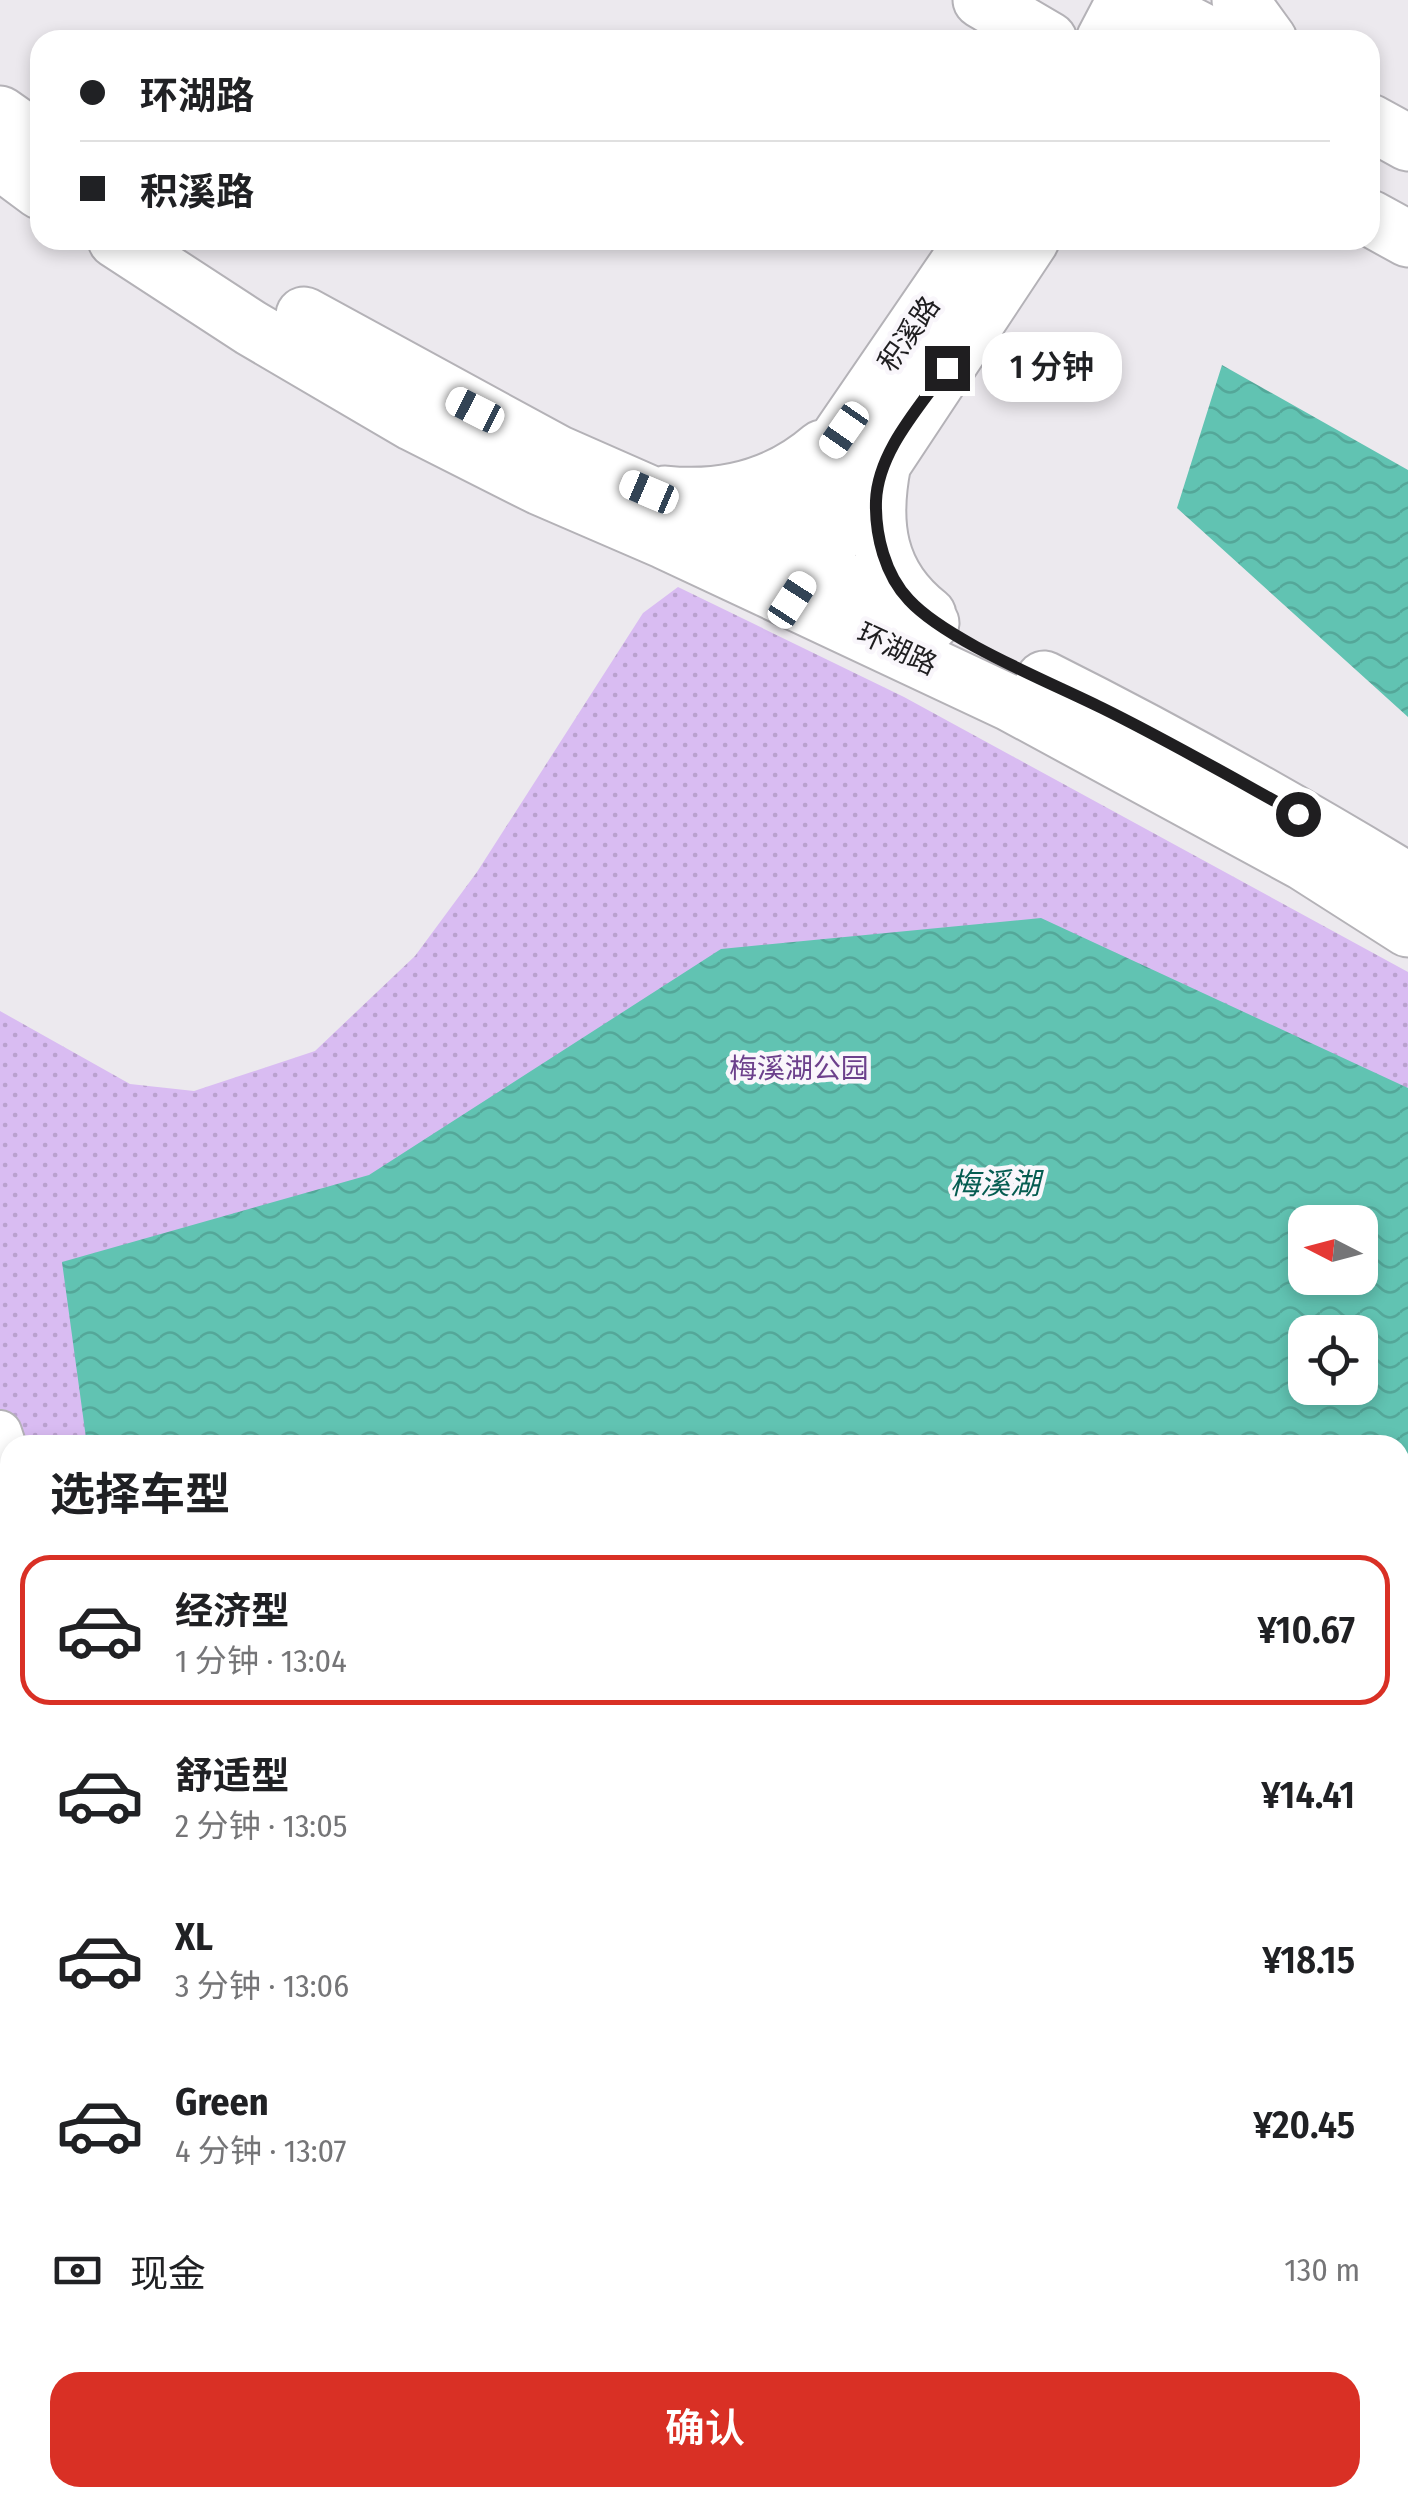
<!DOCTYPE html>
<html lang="zh">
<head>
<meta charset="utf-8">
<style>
  body { margin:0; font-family:"Fira Sans Condensed","Noto Sans SC",sans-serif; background:#f2f2f2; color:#202124; height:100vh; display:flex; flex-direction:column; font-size:38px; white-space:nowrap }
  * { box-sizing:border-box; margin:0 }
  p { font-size:32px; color:#757577 }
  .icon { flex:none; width:55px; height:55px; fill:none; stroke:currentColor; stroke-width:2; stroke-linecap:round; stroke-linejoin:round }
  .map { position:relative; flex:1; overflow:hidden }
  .drawer { position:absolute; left:0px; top:1435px; width:1410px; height:1072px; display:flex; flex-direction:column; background:#fff; border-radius:30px 30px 0 0; box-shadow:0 5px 15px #0003 }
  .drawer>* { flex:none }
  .top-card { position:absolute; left:30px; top:30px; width:1350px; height:220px; border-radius:30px; box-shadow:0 5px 15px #0003; display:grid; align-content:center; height:220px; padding:0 50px; background:#fff }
  .needle { width:65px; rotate:276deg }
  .tools { position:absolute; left:1288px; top:1205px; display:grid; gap:20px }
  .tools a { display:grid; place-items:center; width:90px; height:90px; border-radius:20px; background:#fff; box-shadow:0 5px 15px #0003; font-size:50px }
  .end { position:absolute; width:45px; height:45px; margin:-22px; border:12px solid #1f1e20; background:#fff; box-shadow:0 0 0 5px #fff }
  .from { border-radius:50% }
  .bubble { position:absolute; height:70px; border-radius:30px; background:#fff; box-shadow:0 5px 15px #0003; font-size:32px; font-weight:600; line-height:70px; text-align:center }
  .car { position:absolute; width:30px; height:60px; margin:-30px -15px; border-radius:12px; box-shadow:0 0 8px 2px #0007; background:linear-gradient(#fff 24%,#345 0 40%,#fff 0 76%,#345 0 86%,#fff 0) }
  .top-card b { display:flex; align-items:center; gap:35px; height:95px; font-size:38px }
  .top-card b+b { border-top:2px solid #e0e0e0 }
  .top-card i { width:25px; height:25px; background:#202124 }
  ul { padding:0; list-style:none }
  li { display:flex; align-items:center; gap:30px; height:150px; margin:0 20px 15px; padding:0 30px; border:5px solid transparent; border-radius:30px }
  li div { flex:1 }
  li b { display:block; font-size:38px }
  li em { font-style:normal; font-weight:600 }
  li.on { border-color:#d93025 }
  li>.icon { width:90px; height:90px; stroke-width:1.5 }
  h2 { padding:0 50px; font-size:45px; line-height:120px }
  .pay { display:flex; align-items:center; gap:25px; height:110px; padding:0 50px; font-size:38px }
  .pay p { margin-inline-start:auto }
  .button { display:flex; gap:20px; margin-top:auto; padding:20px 50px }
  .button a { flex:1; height:115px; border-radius:30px; background:#d93025; color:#fff; font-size:40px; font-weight:600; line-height:115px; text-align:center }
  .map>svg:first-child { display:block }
</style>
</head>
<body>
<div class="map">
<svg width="1408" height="2507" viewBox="0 0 1408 2507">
  <defs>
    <pattern id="park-dots" width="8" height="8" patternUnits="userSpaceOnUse" patternTransform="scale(2.5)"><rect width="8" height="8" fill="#d9bcf2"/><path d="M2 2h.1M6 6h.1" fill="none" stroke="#baa1cf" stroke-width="1.8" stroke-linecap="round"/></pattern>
    <pattern id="water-waves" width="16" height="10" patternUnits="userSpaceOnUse" patternTransform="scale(2.5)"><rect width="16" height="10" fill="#61c3b2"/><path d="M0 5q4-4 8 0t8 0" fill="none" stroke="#54a799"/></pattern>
  </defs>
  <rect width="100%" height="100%" fill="#ece9ee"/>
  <path fill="url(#park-dots)" fill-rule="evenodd" d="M678 587 904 697 1408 972V2507H0V1011L130 1084 194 1091 315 1051 415 956 477 872 643 613ZM1305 1222H1360V1278H1305ZM1305 1332H1360V1388H1305ZM10 1445H1400V2498H10Z"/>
  <path fill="url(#water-waves)" fill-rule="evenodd" d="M1222 365 1408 470V717L1177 508Z
    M1041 918 1408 1088V1981L1400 1968V1445H96L86 1438 62 1262 369 1175 721 949ZM1360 1222V1278H1305V1222ZM1305 1332H1360V1388H1305Z
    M0 1548 10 1570V2498H818L822 2507H0Z"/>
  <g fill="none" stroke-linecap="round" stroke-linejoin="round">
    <g stroke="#b4b2b7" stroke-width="46">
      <path id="street" d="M0 1432 10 1462
        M1400 2240 1408 2257"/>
    </g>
    <g stroke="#b4b2b7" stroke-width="59">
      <path id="secondary" d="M1240 0 1269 40
        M1104 40 1125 0
        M0 114 40 142
        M0 161 40 191
        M116 240 251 328 413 423 540 487 665 541 1010 703 1303 862 1408 929
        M304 315 557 453 814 566 931 623
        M883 463C871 523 877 575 928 615
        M665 494C724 500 777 487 822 448
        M744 576 974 240
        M794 598 1031 240
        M1044 679C1168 741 1289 809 1408 881"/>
    </g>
    <g stroke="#b4b2b7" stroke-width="59">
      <path id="primary" d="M981 0 1049 40
        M1142 0 1219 40
        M1370 122 1408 143
        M1370 218 1408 239"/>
    </g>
    <path stroke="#817f83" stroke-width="6" stroke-dasharray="2.5 8" stroke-linecap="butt" d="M0 1654 10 1664
      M1400 2484 1408 2487
      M838 2498 843 2507
      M1218 2507 1239 2498"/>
    <use href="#street" stroke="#fff" stroke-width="42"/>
    <use href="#secondary" stroke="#fff" stroke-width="55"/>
    <use href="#primary" stroke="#fff" stroke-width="55"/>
  </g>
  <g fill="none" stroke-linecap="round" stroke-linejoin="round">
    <path stroke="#1f1e20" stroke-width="12" d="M947 368C920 407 878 451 876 501 875 535 885 575 909 600 947 641 1050 682 1102 708 1169 741 1233 778 1298 814"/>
  </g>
  <g text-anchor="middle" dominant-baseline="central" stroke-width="9" stroke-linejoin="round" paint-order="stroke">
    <g font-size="28" fill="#1f1e20" stroke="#f9f6fb">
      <text transform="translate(909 334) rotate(-55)">积溪路</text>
      <text transform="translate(897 649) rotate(25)">环湖路</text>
    </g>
    <g font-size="28" fill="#6c408c" stroke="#f9f6fb">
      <text x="799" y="1068">梅溪湖公园</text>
    </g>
    <g font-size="30" font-style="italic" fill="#055c51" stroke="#f9f6fb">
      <text x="995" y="1184">梅溪湖</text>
    </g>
  </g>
</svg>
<div class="tools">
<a><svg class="needle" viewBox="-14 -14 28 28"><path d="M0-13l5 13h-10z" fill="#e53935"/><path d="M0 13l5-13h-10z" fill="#757577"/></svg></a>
<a><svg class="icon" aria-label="locate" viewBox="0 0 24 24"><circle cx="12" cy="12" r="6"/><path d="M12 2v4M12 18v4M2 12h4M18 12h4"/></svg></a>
</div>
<i class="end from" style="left:1298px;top:814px"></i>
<i class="end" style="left:947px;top:368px"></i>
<div class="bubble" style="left:982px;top:332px;width:140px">1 分钟</div>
<i class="car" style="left:475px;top:410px;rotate:297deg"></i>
<i class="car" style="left:844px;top:430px;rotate:215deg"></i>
<i class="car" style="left:649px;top:492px;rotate:293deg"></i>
<i class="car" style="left:792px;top:600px;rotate:33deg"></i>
<div class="top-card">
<b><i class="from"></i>环湖路</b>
<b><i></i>积溪路</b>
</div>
<section class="drawer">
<h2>选择车型</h2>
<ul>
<li class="on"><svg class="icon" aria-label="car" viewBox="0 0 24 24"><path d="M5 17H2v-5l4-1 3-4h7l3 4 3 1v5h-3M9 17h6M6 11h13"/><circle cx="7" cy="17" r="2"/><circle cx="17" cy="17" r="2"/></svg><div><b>经济型</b><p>1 分钟 · 13:04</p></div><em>¥10.67</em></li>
<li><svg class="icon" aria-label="car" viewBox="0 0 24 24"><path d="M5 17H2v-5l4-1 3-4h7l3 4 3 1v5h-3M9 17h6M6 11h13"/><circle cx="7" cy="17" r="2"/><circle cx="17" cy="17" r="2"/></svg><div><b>舒适型</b><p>2 分钟 · 13:05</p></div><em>¥14.41</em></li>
<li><svg class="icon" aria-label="car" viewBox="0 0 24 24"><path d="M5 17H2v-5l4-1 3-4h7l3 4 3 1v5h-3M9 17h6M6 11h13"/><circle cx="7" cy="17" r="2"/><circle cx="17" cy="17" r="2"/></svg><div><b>XL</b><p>3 分钟 · 13:06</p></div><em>¥18.15</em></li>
<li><svg class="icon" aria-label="car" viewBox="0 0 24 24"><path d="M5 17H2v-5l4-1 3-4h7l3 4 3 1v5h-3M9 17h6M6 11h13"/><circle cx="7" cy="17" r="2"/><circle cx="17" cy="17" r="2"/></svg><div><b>Green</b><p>4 分钟 · 13:07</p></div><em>¥20.45</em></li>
</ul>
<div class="pay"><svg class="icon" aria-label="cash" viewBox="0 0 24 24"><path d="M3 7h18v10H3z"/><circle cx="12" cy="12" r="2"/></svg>现金<p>130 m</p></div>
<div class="button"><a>确认</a></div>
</section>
</div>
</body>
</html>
